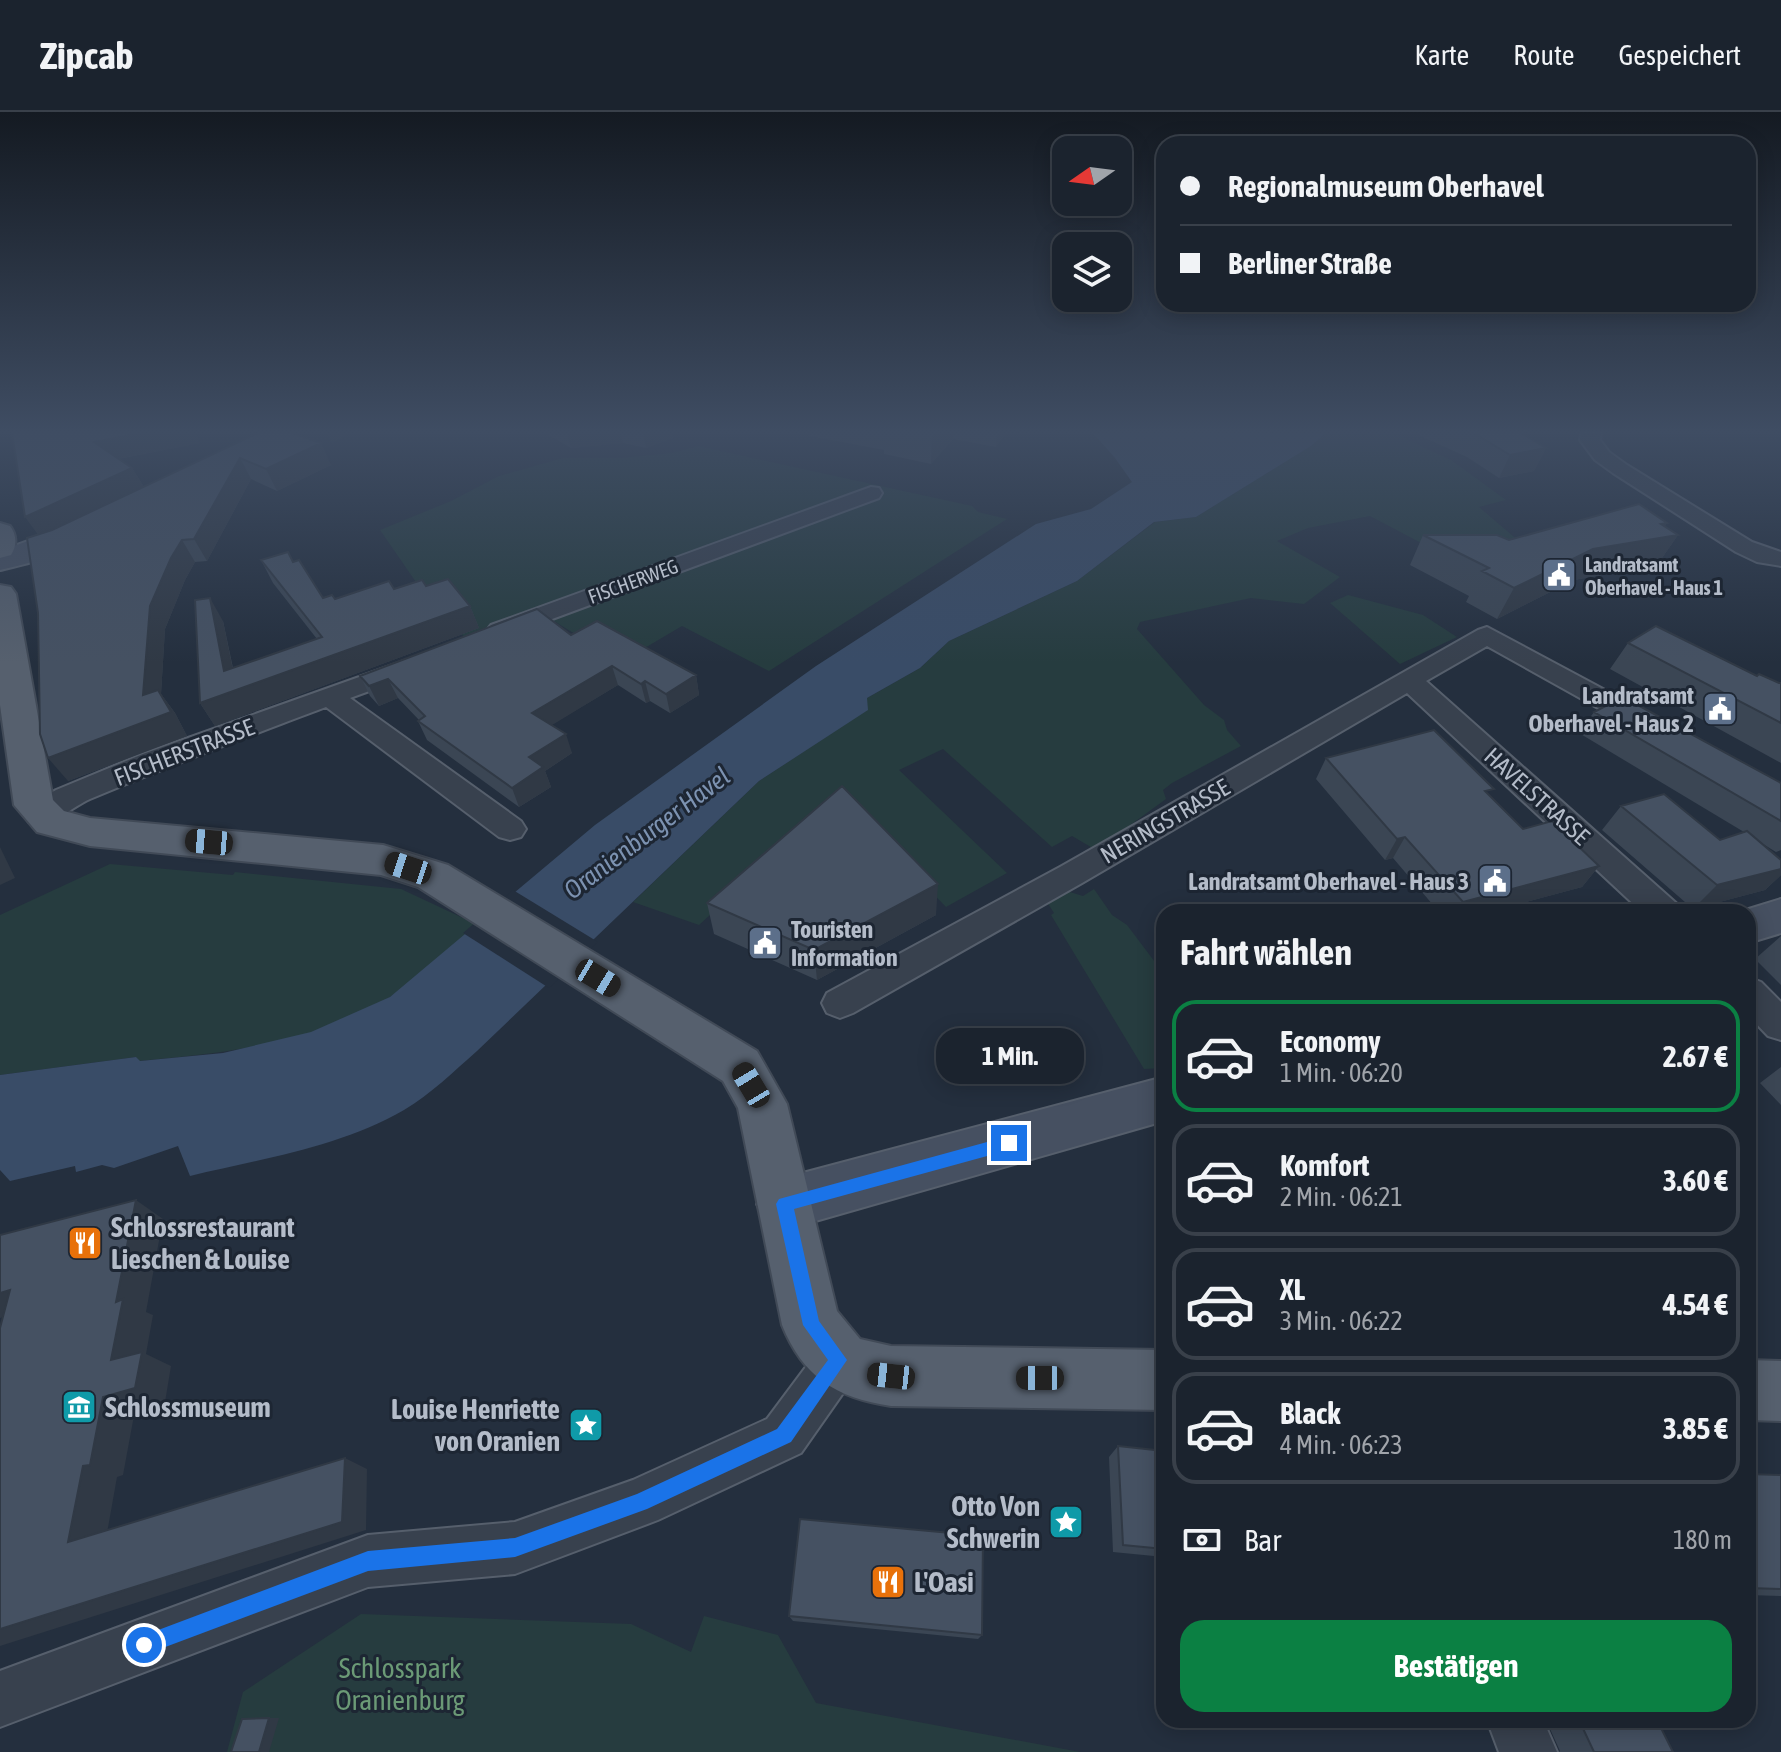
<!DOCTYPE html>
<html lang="de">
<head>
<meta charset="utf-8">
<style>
  body { margin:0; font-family:"Asap Condensed",sans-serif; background:#242b36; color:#f1f3f6; height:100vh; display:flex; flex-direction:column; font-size:30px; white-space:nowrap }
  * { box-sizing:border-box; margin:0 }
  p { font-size:26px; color:#a0a4aa }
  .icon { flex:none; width:44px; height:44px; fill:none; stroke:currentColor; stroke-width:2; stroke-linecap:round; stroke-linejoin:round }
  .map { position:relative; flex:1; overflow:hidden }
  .side { position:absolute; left:1156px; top:792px; width:600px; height:824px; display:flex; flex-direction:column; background:#1b232e; border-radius:24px; box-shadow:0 4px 20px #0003,0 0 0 2px #39404a }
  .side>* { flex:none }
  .hud { position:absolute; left:1156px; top:24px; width:600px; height:176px; border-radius:24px; box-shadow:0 4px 20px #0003,0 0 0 2px #39404a; display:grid; align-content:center; height:176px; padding:0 24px; background:#1b232e }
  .needle { width:52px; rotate:256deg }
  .fabs { position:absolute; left:1052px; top:24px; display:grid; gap:16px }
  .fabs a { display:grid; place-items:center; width:80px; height:80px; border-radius:16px; background:#1b232e; box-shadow:0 4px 20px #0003,0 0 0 2px #39404a; font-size:40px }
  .end { position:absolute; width:36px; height:36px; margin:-18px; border:10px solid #1a73e8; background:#fff; box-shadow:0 0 0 4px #fff }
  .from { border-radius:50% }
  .bubble { position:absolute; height:56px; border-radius:24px; background:#1b232e; box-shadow:0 4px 20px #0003,0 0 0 2px #39404a; font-size:26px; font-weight:700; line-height:56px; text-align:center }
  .car { position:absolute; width:24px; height:48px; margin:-24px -12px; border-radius:10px; box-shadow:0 0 6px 2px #0007; background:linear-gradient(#222 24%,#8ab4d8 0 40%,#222 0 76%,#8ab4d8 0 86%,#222 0) }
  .hud b { display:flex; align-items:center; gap:28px; height:76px; font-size:30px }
  .hud b+b { border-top:2px solid #39404a }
  .hud i { width:20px; height:20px; background:#f1f3f6 }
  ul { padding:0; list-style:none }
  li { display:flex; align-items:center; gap:24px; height:112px; margin:0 16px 12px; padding:0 8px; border:4px solid #39404a; border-radius:24px }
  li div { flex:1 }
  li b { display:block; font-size:30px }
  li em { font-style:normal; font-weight:700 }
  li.active { border-color:#0b8043 }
  li>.icon { width:72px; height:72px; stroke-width:1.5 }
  h2 { padding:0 24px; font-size:36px; line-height:96px }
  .pay { display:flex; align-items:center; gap:20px; height:88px; padding:0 24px; font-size:30px }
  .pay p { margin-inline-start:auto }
  .cta { display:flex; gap:16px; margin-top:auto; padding:16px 24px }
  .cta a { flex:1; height:92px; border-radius:24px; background:#0b8043; color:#fff; font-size:32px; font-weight:700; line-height:92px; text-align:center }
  header { display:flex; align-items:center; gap:48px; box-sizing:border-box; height:112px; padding:0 40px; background:#1b232e; border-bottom:2px solid #39404a }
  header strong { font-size:38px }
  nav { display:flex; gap:44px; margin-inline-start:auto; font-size:28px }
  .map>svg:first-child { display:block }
</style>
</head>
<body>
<header>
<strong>Zipcab</strong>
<nav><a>Karte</a><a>Route</a><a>Gespeichert</a></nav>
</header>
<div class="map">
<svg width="1781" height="1640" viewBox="0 0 1781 1640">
  <rect width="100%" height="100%" fill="#242f3e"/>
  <path fill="#263c3f" d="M1326 321H1393L1451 348 1506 388 1479 395 1527 436 1442 442 1370 404 1308 416 1277 429 1340 465 1304 492 1251 486 1140 510 1137 517 1204 593 1224 608 1227 618 1241 634 1172 671 1163 678 1166 687 1096 738 1072 724 1052 735 943 637 899 658 1007 761 946 795 839 685 699 813 633 790 759 669 867 598V586L920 556 949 529 1077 469 1155 410 1196 405 1311 334Z
    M698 334 972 394 978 400 1007 407 769 559 682 514 621 550 539 500 467 528 418 473 380 418 451 389 499 364 563 346H621L672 341Z
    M1348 483 1423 503 1457 525 1400 552 1330 491Z
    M110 752 233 763 235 760 401 777 478 813C450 837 423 862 393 883 321 932 223 941 139 949L136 945 0 963V803Z
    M1060 777 1083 784 1094 777 1112 803 1127 813 1164 862V956L1144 957 1051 803 1054 801 1045 787Z
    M361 1502 631 1512 691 1540 704 1504 778 1523 816 1591 1080 1640H227L243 1580Z"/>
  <path fill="#394c67" d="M1093 321H1326L1311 334 1196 405 1154 410 1077 469 949 529 920 556 867 586 868 598 759 669 477 939C453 960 431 982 404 998 340 1035 261 1047 190 1064L178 1034 114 1056 102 1053 76 1060 75 1054 10 1069 0 1058V963L136 945 140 949 223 941 311 920 390 885 595 713 816 554 1036 412 1091 397 1132 370 1115 346Z"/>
  <path fill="#242f3e" d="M513 778 598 830 549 876 463 821Z"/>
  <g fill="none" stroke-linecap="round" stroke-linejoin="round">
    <g stroke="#565f6c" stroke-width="4">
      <path id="street" d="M1581 321H1601L1600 328 1609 340 1627 353 1752 430 1781 440V454L1757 450 1736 440 1613 361 1595 348 1580 328Z
        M871 375 879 376 882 381 879 386 509 523H491L487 518 491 513Z
        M1487 515 1661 608 1665 614 1661 620 1651 623 1641 620 1487 534 1426 569 1676 791 1681 800H1642L1407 581 1082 771 853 901 840 906 827 901 822 891 827 881 1060 755 1478 518Z
        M407 548 416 550 420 556 416 562 350 586 521 709 526 717 521 725 510 728 499 725 326 595C247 625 168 654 90 687 70 696 52 716 29 710L25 702 29 694 56 678 143 642Z
        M1748 865 1761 870 1781 890V928L1768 924 1748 903Z
        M839 1225 855 1232 862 1248 855 1264 801 1341 658 1408 515 1462 368 1475 0 1615V1559L368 1423 515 1410 633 1368 767 1307 823 1232Z
        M1487 1608H1543L1557 1640H1499Z"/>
    </g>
    <g stroke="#565f6c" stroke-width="4">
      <path id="secondary" d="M84 409 94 412 99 418C84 439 25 452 0 458V439Z
        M1781 787V821L1748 831V800H1739Z
        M1164 965V1009L784 1118 765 1110 757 1092 765 1074 784 1066Z"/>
    </g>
    <g stroke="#414a57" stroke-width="4">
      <path id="primary" d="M0 411 10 414C17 423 17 434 11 443L0 446Z
        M0 473 11 475 16 482 53 688 64 699 90 706 383 733 448 753 757 939 787 992 837 1199 860 1227 891 1234 1164 1238V1298L891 1294C836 1286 803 1265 782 1213L738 996 723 969 418 775 381 763 90 734 37 720 14 693 0 593Z
        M1748 1248 1781 1249V1309L1748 1308Z"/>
    </g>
    <use href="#street" fill="#38414e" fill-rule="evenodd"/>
    <use href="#secondary" fill="#465061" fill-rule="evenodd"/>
    <use href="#primary" fill="#56606e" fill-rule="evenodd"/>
  </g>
  <path fill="#3b4654" d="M12 321 200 331 118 347 132 356 144 375 258 321 331 353 277 379 251 367 207 449 195 450 185 468 165 517 161 582 175 601 187 624 68 669 38 423Z
    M545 321H672L673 326 646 336 623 331 571 336Z
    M809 321H1006L996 335 953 327 931 352 884 342V338L810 324Z
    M1414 321H1521L1546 336 1534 359 1499 366 1467 345Z
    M1667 411 1665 414 1678 423 1657 453 1574 468 1497 507 1466 490 1469 484 1410 453 1423 423 1509 428Z
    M261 448 294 450 323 486 335 487 394 477 426 474 470 494 479 516 215 614 200 591 223 509 233 556 317 527 273 471Z
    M571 523 696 563 699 583 670 601 650 589 646 591 618 573 551 613 572 641 545 659 551 675 519 695 427 628 418 609 419 608 398 586 379 594 370 584 360 564Z
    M1628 531 1757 564 1779 571H1781V651L1610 557Z
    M1594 600 1781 671V738L1776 740 1758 729 1781 748V763L1765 778 1693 797 1602 718 1621 694 1720 728 1744 720 1579 621Z
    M1326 646 1490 684 1523 717 1599 754 1582 775 1489 800H1439L1393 746 1385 748 1316 667Z
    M707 791 936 803 817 868 714 822Z
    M1781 824V873L1755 847Z
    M1781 955V993L1760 971Z
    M1118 1334 1164 1339V1445L1113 1440 1109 1345Z
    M1748 1362 1781 1363V1484L1748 1483Z
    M789 1504 982 1523 978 1527 793 1509Z
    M1546 1608H1657L1673 1640H1559L1560 1639Z"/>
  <path fill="#303945" d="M140 321H197L200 331 106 349 94 330Z
    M327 321H349L332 331Z
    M567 321H621L623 331 571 336Z
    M643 321H672L673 326 646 336Z
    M934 321H953V327L931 352 932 324Z
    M997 321H1006L996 335Z
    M321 331 331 353 277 379 266 357Z
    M1546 336 1534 359 1499 366 1510 343Z
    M240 346 251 367 207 449 194 427Z
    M132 356 144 375 39 424 25 405Z
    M1667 411 1657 426 1678 423 1657 453 1574 468 1497 507 1514 476 1593 437 1661 412Z
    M182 428 195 450 185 468 165 517 161 582 175 601 187 624 68 669 48 646 143 583 150 494 171 446Z
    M210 486 223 509 237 578 470 494 479 516 215 614 200 591 224 559Z
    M612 554 618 573 539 621 532 601Z
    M696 563 699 583 670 601 666 582Z
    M388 567 398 586 379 594 369 574Z
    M645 569 650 589 646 591 641 572Z
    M566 622 572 641 545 659 551 675 519 695 512 676 529 645Z
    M1405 725 1393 746 1385 748 1397 727Z
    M0 735 15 766 0 773Z
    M1599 754 1582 775 1489 800H1456L1463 790Z
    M1781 757V763L1765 778 1693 797 1717 773Z
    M938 772 936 803 817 868 814 838Z
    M136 1088 163 1107 146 1200 153 1203 146 1242 171 1254 165 1290 135 1298 123 1363 117 1365 104 1438 68 1430 83 1354 103 1285 111 1248 116 1190Z
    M10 1178 43 1194 0 1206V1181Z
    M345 1346 367 1357 366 1418 0 1534V1517Z
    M269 1606H279L269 1640H259Z"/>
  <path fill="#455162" stroke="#303945" stroke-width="2" d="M12 321H140L94 330 132 356 25 405Z
    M258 321H292L321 331 266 357 240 346 194 427 182 428 171 446 150 494 143 583 158 578 171 600 48 646 40 622 38 501 27 426 52 418Z
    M1474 321H1521L1546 336 1510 343Z
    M1639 392 1667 411 1661 412 1678 423 1593 437 1514 476 1482 459 1489 456 1423 423H1497L1509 428Z
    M288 440 293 450 299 448 323 486 332 483 335 487 389 469 394 477 422 468 426 474 448 467 470 494 200 591 195 488 210 486 224 559 322 525 261 448Z
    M537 497 571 523 597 509 696 563 666 582 645 569 641 572 612 554 532 601 566 622 529 645 543 655 512 676 418 609 425 604 388 567 369 574 360 564Z
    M1656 514 1757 564 1759 562 1779 571H1781V611L1628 531Z
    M1623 585 1781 671V709L1594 600Z
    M1434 618 1494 677 1485 679 1523 717 1552 709 1599 754 1463 790 1405 725 1397 727 1326 646Z
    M842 674 938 772 814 838 707 791Z
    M1664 682 1720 728 1747 719 1781 748V757L1717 773 1621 694Z
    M136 1088 116 1190 123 1187 111 1248 142 1240 135 1276 103 1285 90 1353 83 1354 68 1430 345 1346 342 1410 0 1517V1216L10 1178 0 1181V1123Z
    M1118 1334 1164 1339V1437L1123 1433Z
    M1748 1362 1781 1363V1477L1748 1476Z
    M800 1407 983 1424 982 1523 789 1504Z
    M269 1606 259 1640H231L242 1607Z
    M1579 1608H1657L1673 1640H1594Z"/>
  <linearGradient id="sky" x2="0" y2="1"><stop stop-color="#141a22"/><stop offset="0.58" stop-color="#3f4d63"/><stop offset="1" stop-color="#3f4d63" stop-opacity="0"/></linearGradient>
  <rect width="1781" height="551" fill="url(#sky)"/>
  <path fill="#1a73e8" d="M1009 1024 1017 1031 1009 1038 794 1097 819 1209 847 1248 791 1330 647 1397 515 1445 368 1459 144 1543 137 1540 134 1533 137 1526 368 1439 515 1426 637 1382 777 1317 828 1248 803 1213 776 1092 779 1087Z"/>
  <defs>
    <g id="civic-square" transform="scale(1.8)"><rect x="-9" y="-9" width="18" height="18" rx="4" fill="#5c6f8a" stroke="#1d2633"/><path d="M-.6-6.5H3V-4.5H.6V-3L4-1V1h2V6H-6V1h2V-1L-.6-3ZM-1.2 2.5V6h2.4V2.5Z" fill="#fff"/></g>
    <g id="restaurant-square" transform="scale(1.8)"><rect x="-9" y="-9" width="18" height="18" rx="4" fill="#e8710a" stroke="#1d2633"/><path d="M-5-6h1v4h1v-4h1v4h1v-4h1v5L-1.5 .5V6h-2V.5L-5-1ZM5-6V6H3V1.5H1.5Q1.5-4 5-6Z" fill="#fff"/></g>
    <g id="museum-square" transform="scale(1.8)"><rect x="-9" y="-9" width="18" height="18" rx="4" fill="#0f9aa8" stroke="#1d2633"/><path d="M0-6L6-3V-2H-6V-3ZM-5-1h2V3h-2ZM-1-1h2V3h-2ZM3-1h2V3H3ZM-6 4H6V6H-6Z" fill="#fff"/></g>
    <g id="sight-square" transform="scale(1.8)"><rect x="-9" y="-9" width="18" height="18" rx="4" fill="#0f9aa8" stroke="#1d2633"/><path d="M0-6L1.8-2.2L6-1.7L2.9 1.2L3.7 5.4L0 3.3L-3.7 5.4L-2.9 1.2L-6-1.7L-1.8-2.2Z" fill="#fff"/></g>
  </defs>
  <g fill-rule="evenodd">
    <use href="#civic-square" x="1559" y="463"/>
    <use href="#civic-square" x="1720" y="597"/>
    <use href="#civic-square" x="1495" y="769"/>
    <use href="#civic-square" x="765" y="831"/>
    <use href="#restaurant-square" x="85" y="1131"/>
    <use href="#museum-square" x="79" y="1295"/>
    <use href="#sight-square" x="586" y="1313"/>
    <use href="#sight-square" x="1066" y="1410"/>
    <use href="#restaurant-square" x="888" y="1470"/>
  </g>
  <g text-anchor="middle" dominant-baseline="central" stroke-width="6" stroke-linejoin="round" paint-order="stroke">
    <g font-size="20" font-weight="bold" fill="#b4bcc9" stroke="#1d2633" text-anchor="start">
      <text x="1585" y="452">Landratsamt<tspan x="1585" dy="23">Oberhavel - Haus 1</tspan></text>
    </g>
    <g font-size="20" fill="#b4bcc9" stroke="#1d2633">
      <text transform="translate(633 469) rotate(-20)">FISCHERWEG</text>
    </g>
    <g font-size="24" font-weight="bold" fill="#b4bcc9" stroke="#1d2633" text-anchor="end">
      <text x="1694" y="583">Landratsamt<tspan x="1694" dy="28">Oberhavel - Haus 2</tspan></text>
      <text x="1469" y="769">Landratsamt Oberhavel - Haus 3</text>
      <text x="791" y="817" text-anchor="start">Touristen<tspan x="791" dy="28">Information</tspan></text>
    </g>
    <g font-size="24" fill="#b4bcc9" stroke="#1d2633">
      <text transform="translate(184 640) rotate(-21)">FISCHERSTRASSE</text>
      <text transform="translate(1537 684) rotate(42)">HAVELSTRASSE</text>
      <text transform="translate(1165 709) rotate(-30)">NERINGSTRASSE</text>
    </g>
    <g font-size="26" font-style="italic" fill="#7c92b1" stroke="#1d2633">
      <text transform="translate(647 721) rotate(-37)">Oranienburger Havel</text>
    </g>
    <g font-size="28" font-weight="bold" fill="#b4bcc9" stroke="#1d2633" text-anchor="start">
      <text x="111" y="1115">Schlossrestaurant<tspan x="111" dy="32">Lieschen &amp; Louise</tspan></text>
      <text x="105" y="1295">Schlossmuseum</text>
      <text x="560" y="1297" text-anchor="end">Louise Henriette<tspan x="560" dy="32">von Oranien</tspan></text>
      <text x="1040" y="1394" text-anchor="end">Otto Von<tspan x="1040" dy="32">Schwerin</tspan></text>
      <text x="914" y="1470">L'Oasi</text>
    </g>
    <g font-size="28" fill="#6b9a76" stroke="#1d2633">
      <text x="400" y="1556">Schlosspark<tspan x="400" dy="32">Oranienburg</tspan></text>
    </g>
  </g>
</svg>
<div class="fabs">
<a><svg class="needle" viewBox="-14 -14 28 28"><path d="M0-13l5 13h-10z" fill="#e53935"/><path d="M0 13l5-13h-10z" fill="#a0a4aa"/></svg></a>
<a><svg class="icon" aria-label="layers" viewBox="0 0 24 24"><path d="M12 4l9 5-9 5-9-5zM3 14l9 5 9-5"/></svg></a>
</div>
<i class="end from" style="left:144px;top:1533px"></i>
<i class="end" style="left:1009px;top:1031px"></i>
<div class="bubble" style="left:936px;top:916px;width:148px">1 Min.</div>
<i class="car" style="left:209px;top:730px;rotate:275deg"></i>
<i class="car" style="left:408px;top:756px;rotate:288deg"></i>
<i class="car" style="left:598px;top:866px;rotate:121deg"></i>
<i class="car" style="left:751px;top:973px;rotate:329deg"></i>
<i class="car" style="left:891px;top:1264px;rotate:276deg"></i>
<i class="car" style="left:1040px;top:1266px;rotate:270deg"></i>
<div class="hud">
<b><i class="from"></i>Regionalmuseum Oberhavel</b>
<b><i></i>Berliner Straße</b>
</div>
<section class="side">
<h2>Fahrt wählen</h2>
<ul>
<li class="active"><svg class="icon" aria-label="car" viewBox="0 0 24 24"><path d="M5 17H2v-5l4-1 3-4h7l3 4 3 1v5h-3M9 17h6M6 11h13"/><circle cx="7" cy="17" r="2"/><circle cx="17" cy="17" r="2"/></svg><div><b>Economy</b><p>1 Min. · 06:20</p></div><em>2.67 €</em></li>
<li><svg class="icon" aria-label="car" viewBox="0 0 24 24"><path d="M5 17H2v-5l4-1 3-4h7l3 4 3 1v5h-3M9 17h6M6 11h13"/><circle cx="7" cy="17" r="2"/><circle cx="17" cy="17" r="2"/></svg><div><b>Komfort</b><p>2 Min. · 06:21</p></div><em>3.60 €</em></li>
<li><svg class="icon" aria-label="car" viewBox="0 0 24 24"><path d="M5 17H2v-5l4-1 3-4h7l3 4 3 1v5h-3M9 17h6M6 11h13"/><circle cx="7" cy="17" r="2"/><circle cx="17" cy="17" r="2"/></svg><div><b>XL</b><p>3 Min. · 06:22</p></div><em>4.54 €</em></li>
<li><svg class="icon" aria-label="car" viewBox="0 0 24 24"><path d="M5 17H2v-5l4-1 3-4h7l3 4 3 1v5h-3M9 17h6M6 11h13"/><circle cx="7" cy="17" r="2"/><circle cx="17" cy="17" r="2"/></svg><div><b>Black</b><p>4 Min. · 06:23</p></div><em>3.85 €</em></li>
</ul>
<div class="pay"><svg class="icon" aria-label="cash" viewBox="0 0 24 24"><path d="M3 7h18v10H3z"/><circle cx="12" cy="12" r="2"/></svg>Bar<p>180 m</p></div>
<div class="cta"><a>Bestätigen</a></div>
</section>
</div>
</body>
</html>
